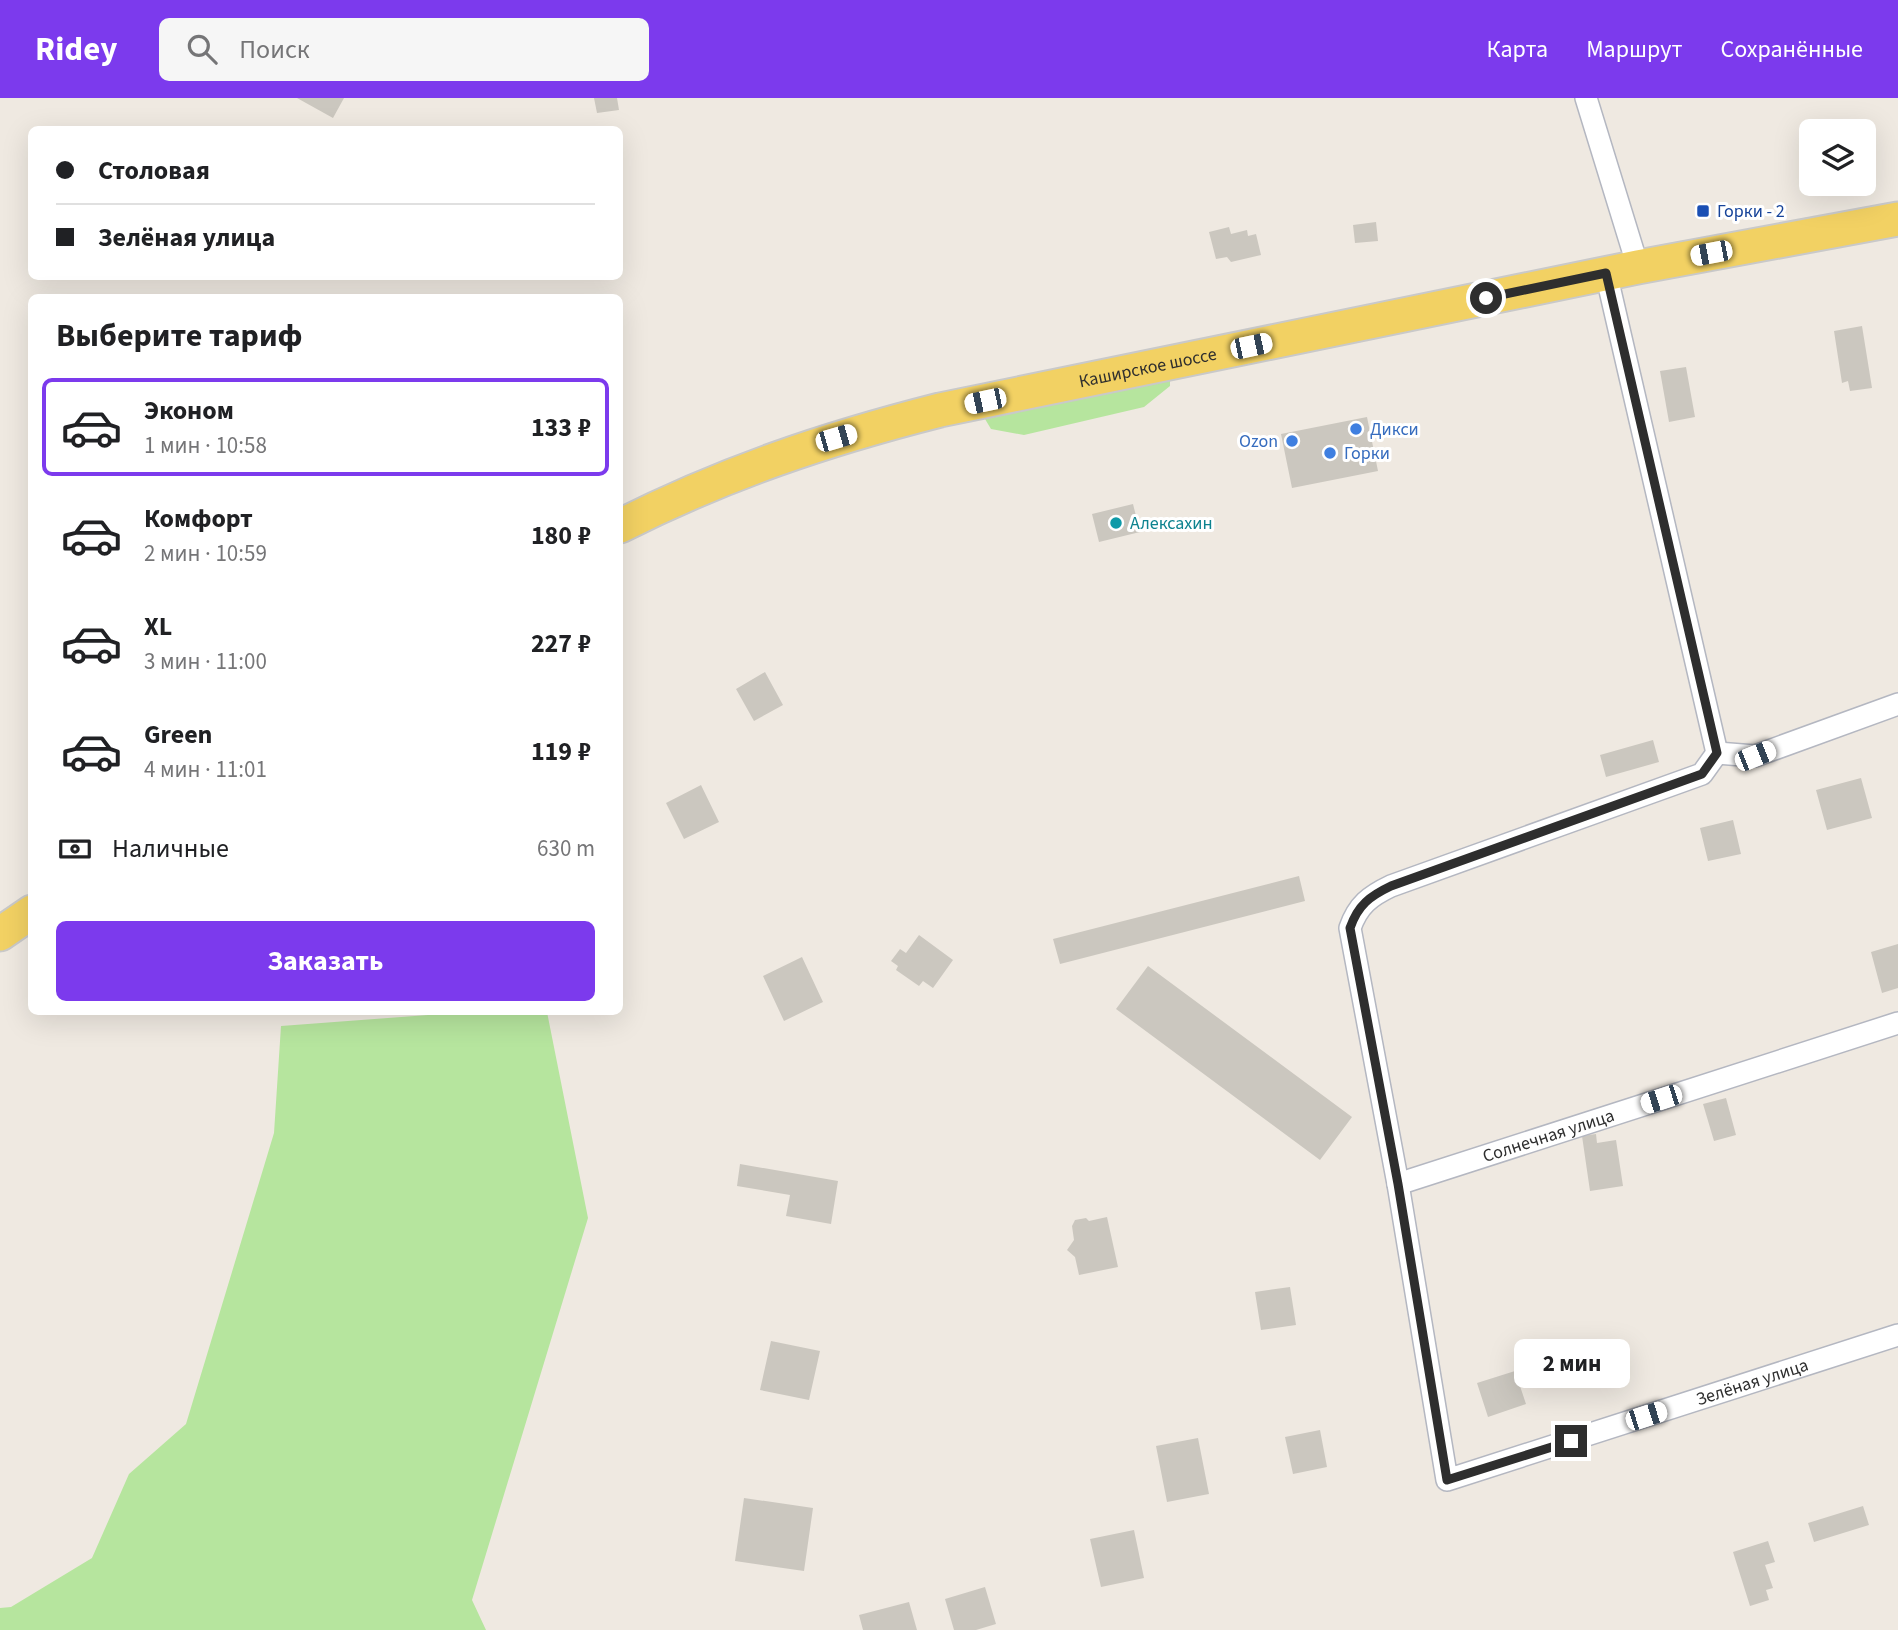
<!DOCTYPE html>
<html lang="ru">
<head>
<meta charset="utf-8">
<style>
  body { margin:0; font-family:"Source Sans 3",sans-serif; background:#f6f6f6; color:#202124; height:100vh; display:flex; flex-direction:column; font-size:26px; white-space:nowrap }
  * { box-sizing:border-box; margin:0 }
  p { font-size:23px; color:#757577 }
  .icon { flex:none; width:38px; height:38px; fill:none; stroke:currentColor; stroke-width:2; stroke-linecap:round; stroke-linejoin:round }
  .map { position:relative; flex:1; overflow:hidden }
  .drawer { position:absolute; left:28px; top:196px; width:595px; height:721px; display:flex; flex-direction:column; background:#fff; border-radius:10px; box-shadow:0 7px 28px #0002 }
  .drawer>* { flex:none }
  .hud { position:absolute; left:28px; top:28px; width:595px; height:154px; border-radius:10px; box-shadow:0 7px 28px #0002; display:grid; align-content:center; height:154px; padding:0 28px; background:#fff }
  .tools { position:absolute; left:1799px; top:21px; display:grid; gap:14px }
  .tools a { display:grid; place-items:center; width:77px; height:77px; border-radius:10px; background:#fff; box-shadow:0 7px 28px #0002; font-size:35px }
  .end { position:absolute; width:32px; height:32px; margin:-16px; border:9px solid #2e2e2e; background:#fff; box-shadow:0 0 0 4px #fff }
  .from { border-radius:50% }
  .bubble { position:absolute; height:49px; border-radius:10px; background:#fff; box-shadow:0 7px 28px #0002; font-size:23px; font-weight:700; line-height:49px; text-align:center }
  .car { position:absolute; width:21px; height:42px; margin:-21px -10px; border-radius:9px; box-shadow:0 0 5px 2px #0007; background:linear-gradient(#fff 24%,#345 0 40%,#fff 0 76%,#345 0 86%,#fff 0) }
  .hud b { display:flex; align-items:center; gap:24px; height:66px; font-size:26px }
  .hud b+b { border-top:2px solid #e0e0e0 }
  .hud i { width:18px; height:18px; background:#202124 }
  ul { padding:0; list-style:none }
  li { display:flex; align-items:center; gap:21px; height:98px; margin:0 14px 10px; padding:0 14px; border:4px solid transparent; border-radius:10px }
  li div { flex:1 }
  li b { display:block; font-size:26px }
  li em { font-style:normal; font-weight:700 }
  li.current { border-color:#7c3aed }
  li>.icon { width:63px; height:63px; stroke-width:1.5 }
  h2 { padding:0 28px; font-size:32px; line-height:84px }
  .pay { display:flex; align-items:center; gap:18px; height:77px; padding:0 28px; font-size:26px }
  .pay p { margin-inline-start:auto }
  .button { display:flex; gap:14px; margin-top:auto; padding:14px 28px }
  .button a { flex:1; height:80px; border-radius:10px; background:#7c3aed; color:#fff; font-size:28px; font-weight:700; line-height:80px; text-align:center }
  header { display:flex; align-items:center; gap:42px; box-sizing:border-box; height:98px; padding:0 35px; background:#7c3aed; color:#fff }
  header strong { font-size:33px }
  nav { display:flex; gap:38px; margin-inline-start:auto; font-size:24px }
  .search { width:490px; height:63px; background:#f6f6f6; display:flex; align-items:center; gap:18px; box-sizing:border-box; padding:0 24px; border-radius:10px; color:#757577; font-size:26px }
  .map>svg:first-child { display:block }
</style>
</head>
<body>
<header>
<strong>Ridey</strong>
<div class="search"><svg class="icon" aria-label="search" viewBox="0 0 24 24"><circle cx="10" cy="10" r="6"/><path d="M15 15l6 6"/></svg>Поиск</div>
<nav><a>Карта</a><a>Маршрут</a><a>Сохранённые</a></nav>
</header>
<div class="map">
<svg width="1898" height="1532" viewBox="0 0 1898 1532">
  <rect width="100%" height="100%" fill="#efe9e1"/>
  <path fill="#b6e59e" d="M1170 278V288L1144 309 1024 337 991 331 982 316Z
    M430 914H547L588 1120 472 1502 486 1532H0V1510L11 1509 92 1460 129 1376 186 1326 274 1035 281 928 428 917Z"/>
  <path fill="#cbc7bf" d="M297 0H344L333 20Z
    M594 0H617L619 12 597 15Z
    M1376 124 1378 143 1355 145 1353 127Z
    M1229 129 1231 136 1247 132 1248 138 1256 136 1261 157 1231 164 1227 159 1216 161 1209 134Z
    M1862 228 1872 290 1850 293 1848 283 1842 285 1834 233Z
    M1686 269 1695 319 1669 324 1660 273Z
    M1367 319 1378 373 1292 390 1281 336Z
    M1133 406 1140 434 1099 444 1092 416Z
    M765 574 783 607 754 623 736 591Z
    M1653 642 1659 664 1606 679 1600 657Z
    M1861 680 1872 720 1827 732 1816 692Z
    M701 687 719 724 684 741 666 705Z
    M1733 722 1741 756 1708 763 1700 730Z
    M1299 778 1305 803 1060 866 1053 841Z
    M919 837 953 862 933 890 923 883 919 888 896 872 898 868 891 863 900 851 906 855Z
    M1898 846V890L1882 895 1871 854Z
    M802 859 823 904 784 923 763 878Z
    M1148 868 1352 1019 1320 1062 1116 911Z
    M1726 1000 1736 1037 1714 1043 1703 1006Z
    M1596 1036 1597 1045 1616 1042 1623 1088 1590 1093 1582 1038Z
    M740 1066 838 1083 831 1126 786 1118 790 1097 737 1088Z
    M1107 1119 1118 1169 1079 1177 1075 1159 1067 1152 1074 1142 1072 1128 1075 1122 1086 1120 1089 1123Z
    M1290 1189 1296 1227 1261 1232 1255 1194Z
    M771 1243 820 1253 809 1302 760 1292Z
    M1515 1273 1526 1306 1488 1319 1477 1285Z
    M1320 1332 1327 1369 1293 1376 1285 1339Z
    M1198 1340 1209 1396 1167 1404 1156 1348Z
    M744 1400 813 1410 804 1473 735 1463Z
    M1863 1408 1869 1427 1814 1444 1808 1425Z
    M1134 1432 1144 1480 1101 1489 1090 1441Z
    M1768 1443 1775 1464 1765 1467 1773 1490 1766 1492 1769 1502 1750 1508 1733 1454Z
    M985 1489 996 1526 976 1532H954L945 1501Z
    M909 1504 917 1532H863L859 1517Z"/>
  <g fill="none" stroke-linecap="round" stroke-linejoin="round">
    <g stroke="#b4b7c1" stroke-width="24">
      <g id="street">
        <path d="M1586 0 1638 169"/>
        <path d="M1606 175 1717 655"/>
        <path id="s1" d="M1717 655 1702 676 1391 788C1370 798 1358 807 1350 830L1398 1086 1447 1382 1898 1237"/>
        <path d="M1717 655 1755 658 1898 606"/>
        <path id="s2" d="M1398 1086 1898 925"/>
      </g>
    </g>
    <g stroke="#c9c9c9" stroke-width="37">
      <g id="primary">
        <path id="s3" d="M620 428C725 375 826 341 940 312L1638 169 1898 121"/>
        <path d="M0 836 32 814"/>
      </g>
    </g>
    <use href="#street" stroke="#fff" stroke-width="21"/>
    <use href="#primary" stroke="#f2d163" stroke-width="33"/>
  </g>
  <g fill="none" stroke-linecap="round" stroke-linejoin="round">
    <path stroke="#2e2e2e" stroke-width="9" d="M1486 200 1606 175 1717 655 1702 676 1391 788C1370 798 1358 807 1350 830L1398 1086 1447 1382 1571 1343"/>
  </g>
  <rect fill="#1a4fb4" stroke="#fff" stroke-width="2.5" x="1696" y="106" width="14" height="14" rx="3.5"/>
  <g fill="#3f7fe0" stroke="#fff" stroke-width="2.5">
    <circle cx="1356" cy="331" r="7"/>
    <circle cx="1292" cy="343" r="7"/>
    <circle cx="1330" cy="355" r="7"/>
  </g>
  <circle fill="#0f9aa8" stroke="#fff" stroke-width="2.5" cx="1116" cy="425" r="7"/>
  <g text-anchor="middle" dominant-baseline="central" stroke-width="6" stroke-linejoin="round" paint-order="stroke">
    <g font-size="18" fill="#164399" stroke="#fff" text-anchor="start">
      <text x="1717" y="113">Горки - 2</text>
    </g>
    <g font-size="18" fill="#2e2e2e" stroke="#fff">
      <text stroke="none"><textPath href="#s3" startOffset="553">Каширское шоссе</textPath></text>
      <text stroke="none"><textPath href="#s2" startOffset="158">Солнечная улица</textPath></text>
      <text stroke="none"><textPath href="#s1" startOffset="1298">Зелёная улица</textPath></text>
    </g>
    <g font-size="18" fill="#366cbe" stroke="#fff" text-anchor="start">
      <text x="1370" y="331">Дикси</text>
      <text x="1278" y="343" text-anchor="end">Ozon</text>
      <text x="1344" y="355">Горки</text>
    </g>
    <g font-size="18" fill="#0d838f" stroke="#fff" text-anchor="start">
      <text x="1130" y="425">Алексахин</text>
    </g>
  </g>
</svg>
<div class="tools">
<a><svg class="icon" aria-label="layers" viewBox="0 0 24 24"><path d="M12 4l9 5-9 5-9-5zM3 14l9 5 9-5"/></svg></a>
</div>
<i class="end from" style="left:1486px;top:200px"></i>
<i class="end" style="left:1571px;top:1343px"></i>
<div class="bubble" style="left:1514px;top:1241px;width:116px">2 мин</div>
<i class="car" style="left:1711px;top:155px;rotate:259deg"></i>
<i class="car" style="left:1251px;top:248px;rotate:78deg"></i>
<i class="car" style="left:985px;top:303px;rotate:258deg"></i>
<i class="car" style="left:836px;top:340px;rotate:74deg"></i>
<i class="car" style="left:1755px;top:658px;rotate:68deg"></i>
<i class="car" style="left:1661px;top:1001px;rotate:252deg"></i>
<i class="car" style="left:1646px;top:1318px;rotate:72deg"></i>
<div class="hud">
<b><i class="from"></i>Столовая</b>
<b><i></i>Зелёная улица</b>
</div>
<section class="drawer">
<h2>Выберите тариф</h2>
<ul>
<li class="current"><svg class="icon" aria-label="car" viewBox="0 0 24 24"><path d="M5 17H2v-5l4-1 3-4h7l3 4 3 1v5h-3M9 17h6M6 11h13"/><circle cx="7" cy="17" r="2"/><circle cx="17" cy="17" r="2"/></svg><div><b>Эконом</b><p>1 мин · 10:58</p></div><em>133 ₽</em></li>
<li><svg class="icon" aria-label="car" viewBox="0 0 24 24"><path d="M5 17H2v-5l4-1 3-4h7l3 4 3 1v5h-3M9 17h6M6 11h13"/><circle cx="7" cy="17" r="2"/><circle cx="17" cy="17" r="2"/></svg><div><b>Комфорт</b><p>2 мин · 10:59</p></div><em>180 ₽</em></li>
<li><svg class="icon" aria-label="car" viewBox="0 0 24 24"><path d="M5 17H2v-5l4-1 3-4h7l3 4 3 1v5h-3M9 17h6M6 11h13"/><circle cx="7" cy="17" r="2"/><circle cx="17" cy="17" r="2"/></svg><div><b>XL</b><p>3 мин · 11:00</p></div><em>227 ₽</em></li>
<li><svg class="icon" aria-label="car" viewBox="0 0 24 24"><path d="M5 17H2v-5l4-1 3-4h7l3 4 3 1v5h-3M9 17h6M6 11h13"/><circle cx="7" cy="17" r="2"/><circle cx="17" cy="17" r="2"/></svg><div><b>Green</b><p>4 мин · 11:01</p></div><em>119 ₽</em></li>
</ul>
<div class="pay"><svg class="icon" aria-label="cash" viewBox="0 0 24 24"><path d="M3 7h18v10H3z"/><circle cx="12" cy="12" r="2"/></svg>Наличные<p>630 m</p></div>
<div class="button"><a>Заказать</a></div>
</section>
</div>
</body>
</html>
